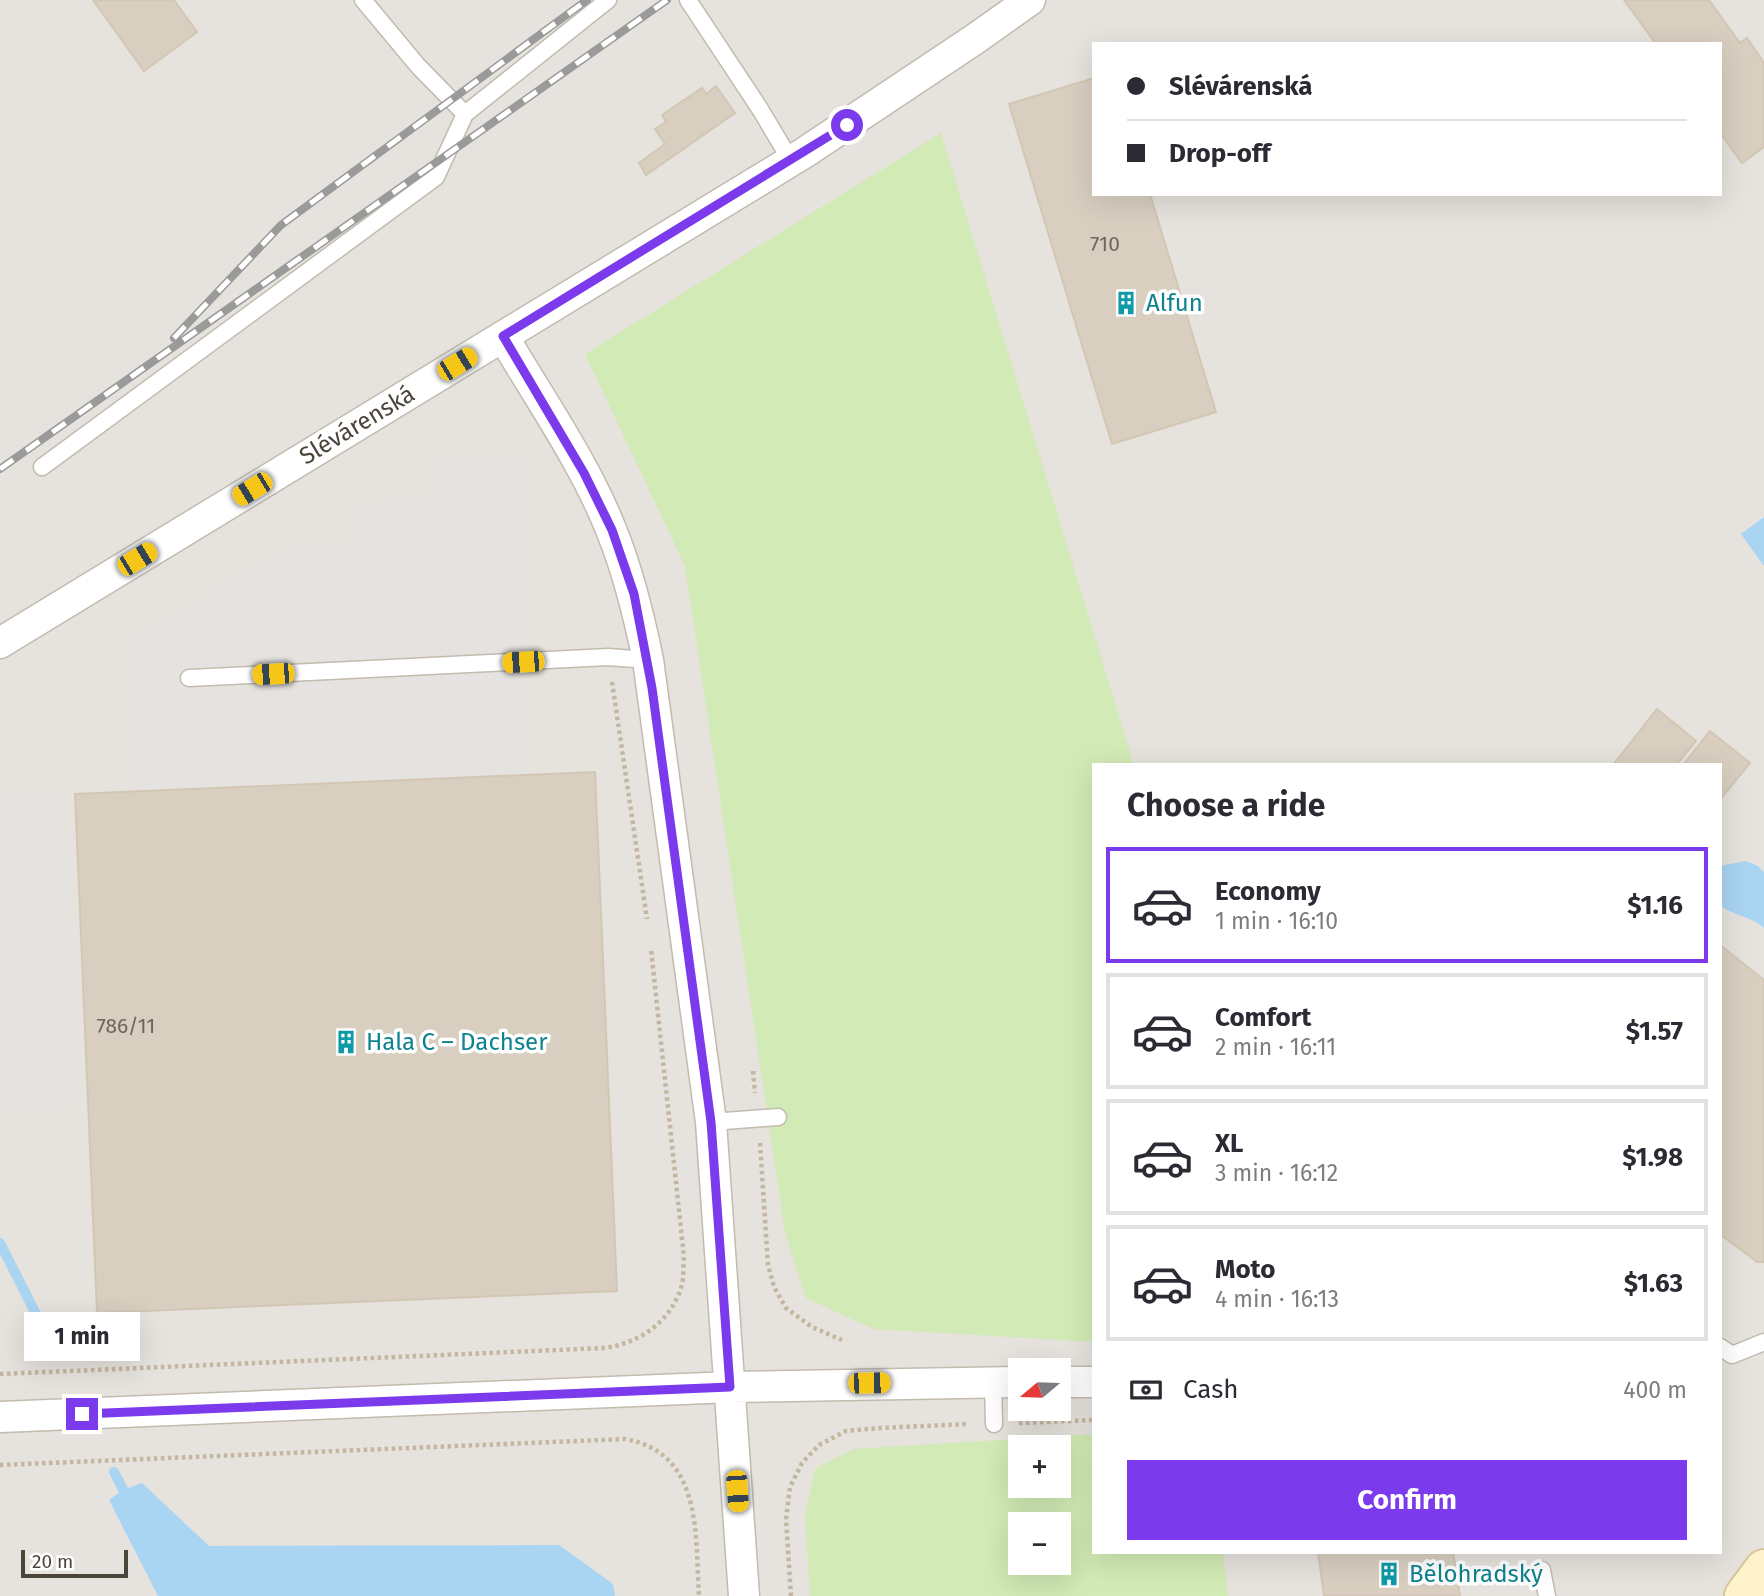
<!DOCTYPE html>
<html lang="en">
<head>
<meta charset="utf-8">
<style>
  body { margin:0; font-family:"Fira Sans",sans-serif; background:#f2f2f3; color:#2b2b33; height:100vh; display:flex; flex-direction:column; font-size:26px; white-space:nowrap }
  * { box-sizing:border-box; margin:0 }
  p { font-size:23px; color:#7c7c81 }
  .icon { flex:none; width:38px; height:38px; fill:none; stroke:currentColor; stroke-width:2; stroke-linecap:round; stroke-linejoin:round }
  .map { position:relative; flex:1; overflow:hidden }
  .drawer { position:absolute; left:1092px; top:763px; width:630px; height:791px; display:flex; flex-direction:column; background:#fff; border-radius:0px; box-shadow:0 7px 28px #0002 }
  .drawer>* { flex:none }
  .guide { position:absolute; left:1092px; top:42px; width:630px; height:154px; border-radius:0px; box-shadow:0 7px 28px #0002; display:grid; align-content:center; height:154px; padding:0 35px; background:#fff }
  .needle { width:46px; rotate:251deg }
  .tools { position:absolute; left:1008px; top:1358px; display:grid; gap:14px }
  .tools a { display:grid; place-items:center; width:63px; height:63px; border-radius:0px; background:#fff; box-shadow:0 7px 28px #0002; font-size:35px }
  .scale { position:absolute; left:21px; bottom:18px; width:107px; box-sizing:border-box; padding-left:7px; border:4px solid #4b4439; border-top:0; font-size:19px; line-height:24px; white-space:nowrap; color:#4b4439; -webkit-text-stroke:5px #fff; paint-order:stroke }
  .end { position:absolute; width:32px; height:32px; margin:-16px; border:9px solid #7c3aed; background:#fff; box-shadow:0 0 0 4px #fff }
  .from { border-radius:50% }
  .bubble { position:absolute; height:49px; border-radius:0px; background:#fff; box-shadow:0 7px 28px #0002; font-size:23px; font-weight:700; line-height:49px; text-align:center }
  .car { position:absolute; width:21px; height:42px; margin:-21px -10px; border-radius:9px; box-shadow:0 0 5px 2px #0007; background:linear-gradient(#f5c518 24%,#345 0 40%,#f5c518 0 76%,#345 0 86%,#f5c518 0) }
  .guide b { display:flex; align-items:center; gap:24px; height:66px; font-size:26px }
  .guide b+b { border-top:2px solid #e1e1e2 }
  .guide i { width:18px; height:18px; background:#2b2b33 }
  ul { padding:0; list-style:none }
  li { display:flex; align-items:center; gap:21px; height:116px; margin:0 14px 10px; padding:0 21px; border:4px solid #e1e1e2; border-radius:0px }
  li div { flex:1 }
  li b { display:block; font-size:26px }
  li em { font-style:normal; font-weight:700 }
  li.on { border-color:#7c3aed }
  li>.icon { width:63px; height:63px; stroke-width:1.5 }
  h2 { padding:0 35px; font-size:32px; line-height:84px }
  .pay { display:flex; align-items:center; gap:18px; height:77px; padding:0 35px; font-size:26px }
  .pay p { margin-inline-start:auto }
  .action { display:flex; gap:14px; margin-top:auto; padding:14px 35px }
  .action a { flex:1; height:80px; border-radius:0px; background:#7c3aed; color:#fff; font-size:28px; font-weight:700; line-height:80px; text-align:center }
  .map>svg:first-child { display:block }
</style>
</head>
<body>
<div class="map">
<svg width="1764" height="1596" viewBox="0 0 1764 1596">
  <rect width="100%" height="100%" fill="#f6f3ec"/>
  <path fill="#e6e2dd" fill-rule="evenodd" d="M0 0H1764V1596H0ZM1094 44H1720V194H1094ZM1094 765H1720V1552H1094ZM1020 1370H1059V1409H1020ZM1020 1447H1059V1486H1020ZM1020 1524H1059V1563H1020Z"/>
  <path fill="#d2eab5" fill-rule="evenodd" d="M941 133 1134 765H1094V1342L874 1329 806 1298 785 1232 685 566 585 354Z
    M1094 1434V1552H1223L1228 1596H810L805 1516 815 1469 854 1449ZM1020 1447H1059V1486H1020ZM1020 1524H1059V1563H1020Z"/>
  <path fill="#e5e3e0" d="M515 457 528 774 141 791 135 644 286 552 355 549V509L360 506 434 501V460Z
    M62 792 74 1104 0 1107V794Z"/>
  <path fill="#a9d4f2" d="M1764 517V566L1741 534Z
    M1745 861 1758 866 1764 872V928C1753 917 1735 916 1720 906V866Z
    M142 1483 209 1546 559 1545 613 1584 615 1596H158L109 1500 123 1490Z"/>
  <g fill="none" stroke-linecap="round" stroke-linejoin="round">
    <path stroke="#a9d4f2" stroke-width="10" d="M0 1243 35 1312
      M114 1472 129 1501"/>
  </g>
  <path fill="#d8cfc1" stroke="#d3c7b4" stroke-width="2" d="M93 0H174L197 32 144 71Z
    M1624 0H1709L1740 43 1747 38 1764 63V147L1742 163 1720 133V44H1656Z
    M1094 78V194H1150L1216 412 1112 444 1009 104Z
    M716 86 735 113 646 175 639 163 665 144 655 129 666 122 662 115 702 88 706 94Z
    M1657 709 1696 741 1676 765H1613Z
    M1710 731 1750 763 1720 800V765H1683Z
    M595 772 617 1291 97 1313 75 794Z
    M1720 945 1764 980V1262H1757L1720 1234Z
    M1318 1552H1453L1460 1596H1324Z"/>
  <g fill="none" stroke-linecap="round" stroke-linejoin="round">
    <g stroke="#c2bbae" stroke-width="19">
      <path id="service" d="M363 0 418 66 465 114 608 0
        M688 0 760 109 791 161
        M42 467 436 177 465 114
        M189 678 608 657 648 660
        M711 1122 778 1117
        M1720 1347 1732 1355 1764 1342
        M993 1382 994 1424
        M1542 1570 1547 1596"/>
    </g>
    <g stroke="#c2bbae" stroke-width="33">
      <path id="minor" d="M503 336C540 400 585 463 612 532 629 574 639 616 648 660L711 1122 744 1596
        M0 643 804 153 975 39 1030 0
        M1059 1382H1094
        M0 1417 731 1387 1020 1382"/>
    </g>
    <g stroke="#d6c79b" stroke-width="42">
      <path id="secondary" d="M1744 1596 1764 1569"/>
    </g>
    <path stroke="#c4b79f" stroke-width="4.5" stroke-dasharray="3.5 3.5" stroke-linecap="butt" d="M612 682 647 919
      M753 1071 755 1093
      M760 1143 768 1265 774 1287 786 1308 812 1327 842 1340
      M0 1374 604 1348C640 1343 671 1322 682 1285 684 1276 683 1266 684 1257L651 949
      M1019 1423 1094 1420
      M0 1465 625 1439C703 1453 695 1534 699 1596
      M791 1596 786 1519 790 1487 802 1463 819 1445 846 1431 880 1428 968 1424"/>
    <use href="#service" stroke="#fff" stroke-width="16"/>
    <use href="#minor" stroke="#fff" stroke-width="30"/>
    <use href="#secondary" stroke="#fff3cd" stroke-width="38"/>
    <g stroke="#9a9a9a" stroke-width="8">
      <path id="rail" d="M174 338 281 225 587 0
        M0 469 667 0"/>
    </g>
    <use href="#rail" stroke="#fff" stroke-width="5" stroke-dasharray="16" stroke-linecap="butt"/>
  </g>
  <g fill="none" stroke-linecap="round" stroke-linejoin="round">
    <path stroke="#7c3aed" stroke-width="9" d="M82 1414 730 1387 711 1122 652 688 634 594 612 530 584 473 503 336 847 125"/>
  </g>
  <defs>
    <g id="building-bare" transform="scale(1.89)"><path d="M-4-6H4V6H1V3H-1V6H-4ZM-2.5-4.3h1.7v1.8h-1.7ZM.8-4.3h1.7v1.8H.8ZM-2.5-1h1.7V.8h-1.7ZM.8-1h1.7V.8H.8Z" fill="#0f9aa8" stroke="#fff" stroke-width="2.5" paint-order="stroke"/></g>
  </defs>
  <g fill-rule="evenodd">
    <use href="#building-bare" x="1126" y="303"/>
    <use href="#building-bare" x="346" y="1042"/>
    <use href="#building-bare" x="1389" y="1574"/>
  </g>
  <g text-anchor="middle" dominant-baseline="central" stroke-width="7" stroke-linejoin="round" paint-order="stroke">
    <g font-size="21" fill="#6e675b">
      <text x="1105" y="244">710</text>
      <text x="126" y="1026">786/11</text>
    </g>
    <g font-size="24" fill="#0d838f" stroke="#fff" text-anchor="start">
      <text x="1146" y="303">Alfun</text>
      <text x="366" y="1042">Hala C – Dachser</text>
      <text x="1409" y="1574">Bělohradský</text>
    </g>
    <g font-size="24" fill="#4b4439" stroke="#fff">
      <text transform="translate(357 425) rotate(-31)">Slévárenská</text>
    </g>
  </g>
</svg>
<div class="tools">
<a><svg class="needle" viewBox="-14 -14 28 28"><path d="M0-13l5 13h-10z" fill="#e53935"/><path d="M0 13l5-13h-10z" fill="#7c7c81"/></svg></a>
<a>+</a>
<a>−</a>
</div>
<div class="scale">20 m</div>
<i class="end from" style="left:847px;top:125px"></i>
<i class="end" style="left:82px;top:1414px"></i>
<div class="bubble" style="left:24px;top:1312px;width:116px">1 min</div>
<i class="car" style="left:457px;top:364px;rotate:59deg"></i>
<i class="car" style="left:252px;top:489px;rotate:239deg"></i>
<i class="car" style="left:137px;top:559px;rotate:59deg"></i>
<i class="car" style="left:523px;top:662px;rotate:267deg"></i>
<i class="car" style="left:273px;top:674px;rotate:267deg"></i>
<i class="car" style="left:869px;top:1383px;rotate:89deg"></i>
<i class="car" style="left:737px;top:1491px;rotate:176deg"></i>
<div class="guide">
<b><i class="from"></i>Slévárenská</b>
<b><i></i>Drop-off</b>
</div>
<section class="drawer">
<h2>Choose a ride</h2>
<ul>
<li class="on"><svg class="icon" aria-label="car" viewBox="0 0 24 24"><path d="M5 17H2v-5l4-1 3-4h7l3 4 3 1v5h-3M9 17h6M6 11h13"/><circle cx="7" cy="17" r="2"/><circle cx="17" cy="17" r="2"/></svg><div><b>Economy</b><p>1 min · 16:10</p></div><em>$1.16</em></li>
<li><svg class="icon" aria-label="car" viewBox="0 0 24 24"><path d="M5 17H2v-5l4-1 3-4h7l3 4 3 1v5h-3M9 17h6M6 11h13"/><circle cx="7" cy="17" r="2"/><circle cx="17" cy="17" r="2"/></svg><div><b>Comfort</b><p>2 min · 16:11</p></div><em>$1.57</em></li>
<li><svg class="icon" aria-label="car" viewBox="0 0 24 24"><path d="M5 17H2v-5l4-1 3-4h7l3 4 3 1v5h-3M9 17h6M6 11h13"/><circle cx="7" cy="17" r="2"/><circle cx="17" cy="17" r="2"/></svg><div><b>XL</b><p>3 min · 16:12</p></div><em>$1.98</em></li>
<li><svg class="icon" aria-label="car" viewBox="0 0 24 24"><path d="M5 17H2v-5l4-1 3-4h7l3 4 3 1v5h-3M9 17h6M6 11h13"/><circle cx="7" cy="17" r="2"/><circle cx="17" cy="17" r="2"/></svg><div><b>Moto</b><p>4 min · 16:13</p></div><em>$1.63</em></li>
</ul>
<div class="pay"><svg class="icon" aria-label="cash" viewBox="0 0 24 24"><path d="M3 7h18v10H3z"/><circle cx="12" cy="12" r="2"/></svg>Cash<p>400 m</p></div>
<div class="action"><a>Confirm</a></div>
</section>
</div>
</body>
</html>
